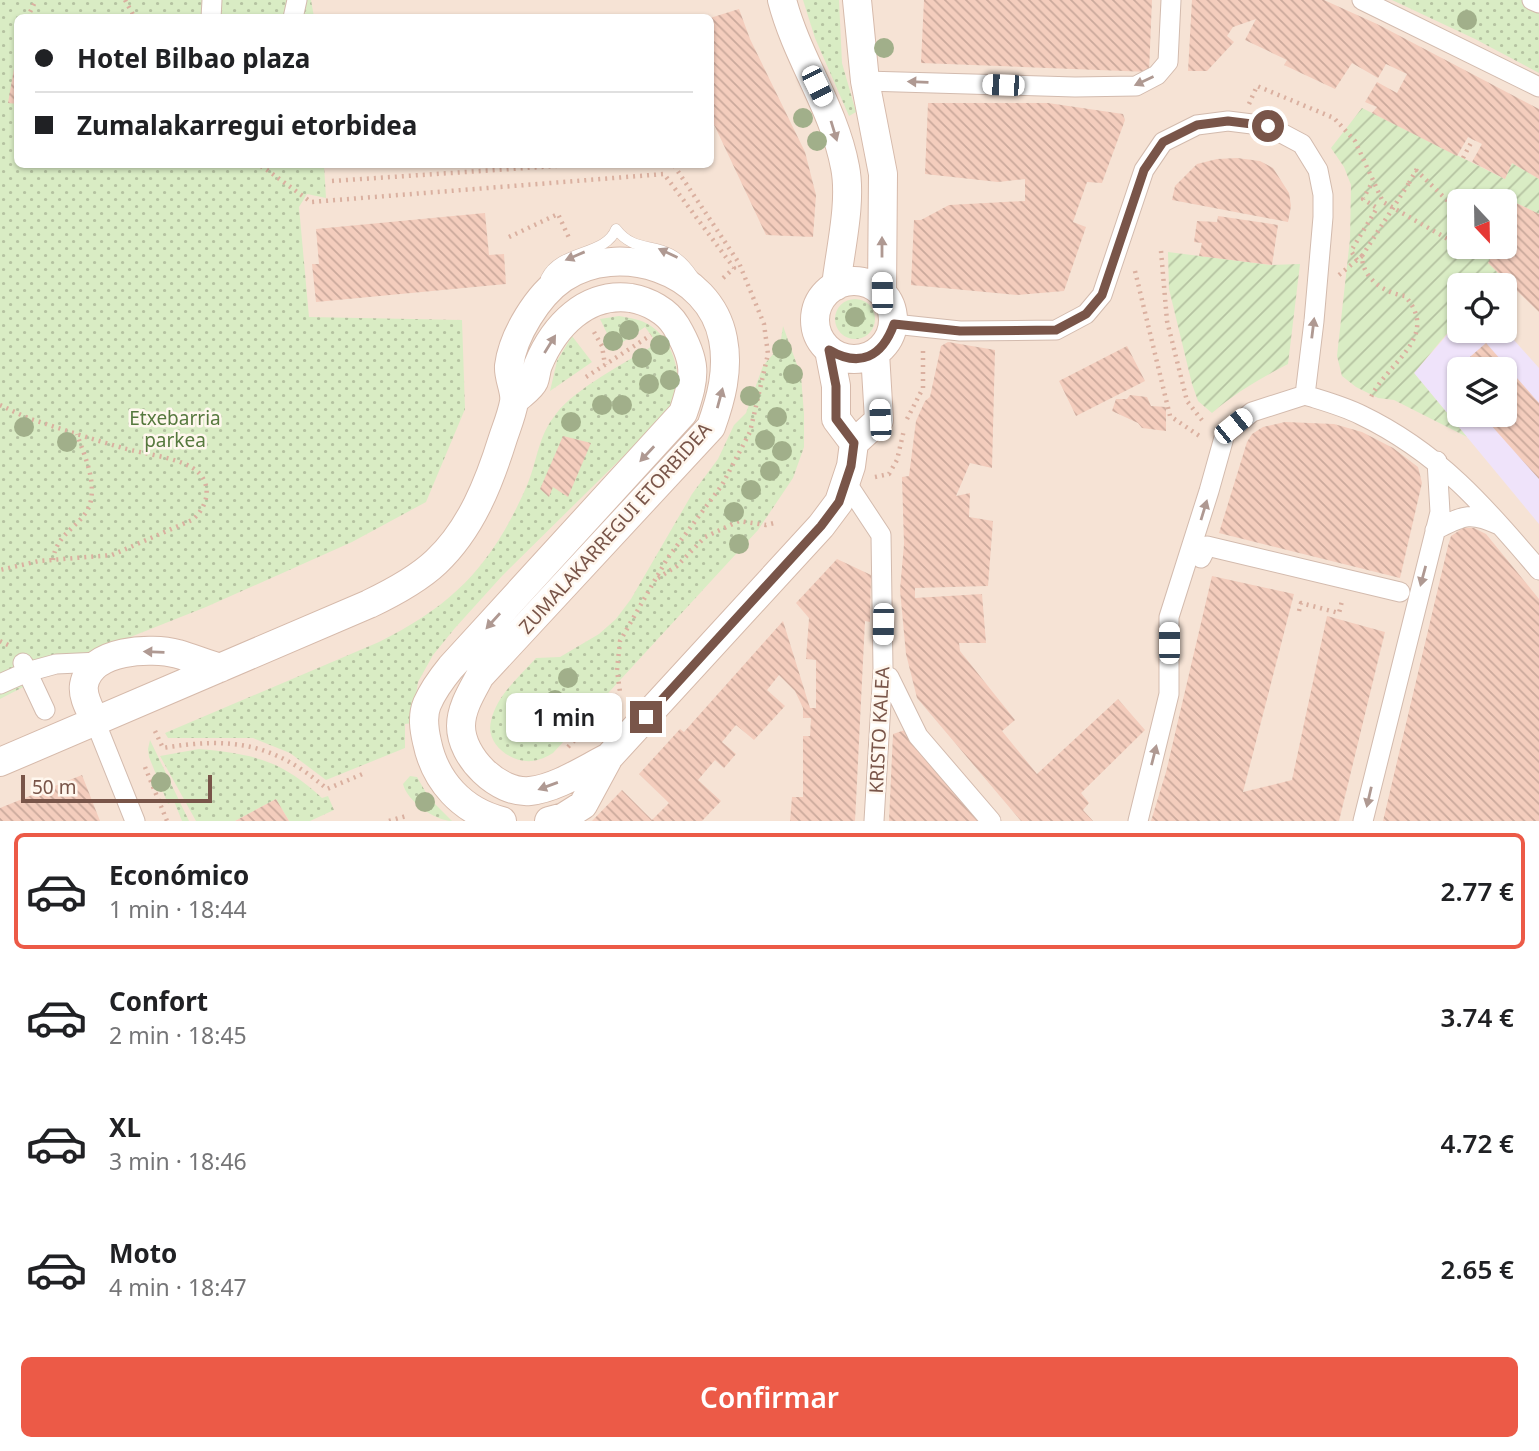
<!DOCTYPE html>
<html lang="es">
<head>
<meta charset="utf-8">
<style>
  body { margin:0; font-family:"Noto Sans",sans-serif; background:#f2f2f2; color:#202124; height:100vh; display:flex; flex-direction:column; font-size:26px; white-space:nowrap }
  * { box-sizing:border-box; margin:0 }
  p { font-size:23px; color:#757577 }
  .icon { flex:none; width:38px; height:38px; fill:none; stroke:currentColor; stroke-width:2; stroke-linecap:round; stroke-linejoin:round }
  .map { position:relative; height:821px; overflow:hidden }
  .sheet { display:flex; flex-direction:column; background:#fff; flex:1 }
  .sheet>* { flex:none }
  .banner { position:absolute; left:14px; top:14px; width:700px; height:154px; border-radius:10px; box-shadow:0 2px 5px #0004; display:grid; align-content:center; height:154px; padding:0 21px; background:#fff }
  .needle { width:46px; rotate:158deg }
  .fabs { position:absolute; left:1447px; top:189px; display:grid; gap:14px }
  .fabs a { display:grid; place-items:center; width:70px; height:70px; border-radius:10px; background:#fff; box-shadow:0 2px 5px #0004; font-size:35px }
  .scale { position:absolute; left:21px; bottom:18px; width:191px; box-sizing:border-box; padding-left:7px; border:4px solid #795549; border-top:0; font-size:19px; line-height:24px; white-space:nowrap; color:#795549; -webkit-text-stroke:5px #fff7ee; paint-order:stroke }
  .end { position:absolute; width:32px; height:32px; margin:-16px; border:9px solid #795549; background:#fff; box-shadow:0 0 0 4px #fff }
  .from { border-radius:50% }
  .bubble { position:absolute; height:49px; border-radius:10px; background:#fff; box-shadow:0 2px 5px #0004; font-size:23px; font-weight:600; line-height:49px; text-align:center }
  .car { position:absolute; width:21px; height:42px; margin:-21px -10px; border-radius:9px; box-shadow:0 0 5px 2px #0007; background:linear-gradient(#fff 24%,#345 0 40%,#fff 0 76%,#345 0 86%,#fff 0) }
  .banner b { display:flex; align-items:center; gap:24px; height:66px; font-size:26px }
  .banner b+b { border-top:2px solid #e0e0e0 }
  .banner i { width:18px; height:18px; background:#202124 }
  ul { padding:12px 0 0; list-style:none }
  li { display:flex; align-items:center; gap:21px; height:116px; margin:0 14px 10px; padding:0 7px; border:4px solid transparent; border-radius:10px }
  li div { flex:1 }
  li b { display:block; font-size:26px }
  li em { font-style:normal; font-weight:600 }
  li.active { border-color:#ec5a47 }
  li>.icon { width:63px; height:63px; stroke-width:1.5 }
  .button { display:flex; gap:14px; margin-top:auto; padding:14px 21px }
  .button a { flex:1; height:80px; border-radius:10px; background:#ec5a47; color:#fff; font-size:28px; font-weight:600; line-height:80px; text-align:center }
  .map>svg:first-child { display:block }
</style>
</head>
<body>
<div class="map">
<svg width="1539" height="821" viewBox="0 0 1539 821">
  <defs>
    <pattern id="grass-dots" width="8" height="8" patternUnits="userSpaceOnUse" patternTransform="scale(1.75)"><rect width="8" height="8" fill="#d9ecc4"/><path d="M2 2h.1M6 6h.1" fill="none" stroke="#b5c2a1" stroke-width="1.8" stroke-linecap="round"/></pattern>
    <pattern id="garden-furrows" width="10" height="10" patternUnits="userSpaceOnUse" patternTransform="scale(1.75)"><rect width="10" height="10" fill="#d9ecc4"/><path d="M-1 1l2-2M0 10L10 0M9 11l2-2" fill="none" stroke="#b5c2a1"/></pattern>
    <pattern id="building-back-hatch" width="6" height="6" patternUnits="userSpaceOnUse" patternTransform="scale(1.75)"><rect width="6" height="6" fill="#f4cdbd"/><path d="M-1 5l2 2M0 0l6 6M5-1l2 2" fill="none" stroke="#caa99c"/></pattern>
  </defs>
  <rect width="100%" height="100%" fill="#fdf2e7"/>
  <path fill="#f6e3d5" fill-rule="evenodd" d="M0 0H1539V821H0ZM18 18H710V164H18ZM1460 201H1505V247H1460ZM1460 285H1505V331H1460ZM1460 369H1505V415H1460Z"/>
  <path fill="#efe3fa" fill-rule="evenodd" d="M1459 321 1460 331 1505 330 1539 368V524L1414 373ZM1460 369H1505V415H1460Z"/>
  <path fill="url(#grass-dots)" d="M0 0H311L314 17 18 18V164L324 165 326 198 307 194 299 207 309 317 462 320 465 409 426 502 352 542 206 607 85 655 0 699Z
    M803 0H839L842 63 856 112 849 116 815 38Z
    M1392 0H1539V73L1475 39Z
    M835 319a20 20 0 1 1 40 0a20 20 0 1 1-40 0Z
    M619 316C630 318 641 319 651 326 673 341 684 376 673 401 669 409 661 417 656 424L502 576 455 628 433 655 418 682 412 723 405 724V748L326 780 290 753 253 738H168L165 733 379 642C456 604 494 562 528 483 538 458 538 436 556 414 575 388 629 361 657 343L645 327 614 348 600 319Z
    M783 326 801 376 804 414V447L793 478 758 530 553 753C547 757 539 760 532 761 511 763 485 744 491 721 497 695 519 677 536 658L560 657 599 634 616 619 631 599 692 494 718 459 734 425 746 413 763 366 780 346Z
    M572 336 592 362 550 391 557 361Z
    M150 740 189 821H182L174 801 168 804 149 757 148 749Z
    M199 749C254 754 281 760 322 798L328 796 334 810 310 821H289L276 799 235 821H196L160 756Z
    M410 776 417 777 429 798 452 821C435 821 407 801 403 784Z"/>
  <path fill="url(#garden-furrows)" d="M1362 108 1505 179 1512 163 1539 179V214L1516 203 1505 226V201H1460V247H1496L1489 263 1498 273 1488 285H1460L1459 319 1414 373 1467 437 1394 400 1378 398 1356 387 1342 376 1337 356 1350 239 1351 185 1344 167 1331 148Z
    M1168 252 1271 265 1300 264 1288 364C1261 378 1235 393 1212 413L1198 401 1192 384 1169 289Z"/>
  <path fill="url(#building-back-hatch)" d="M924 0H1152L1149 72 921 63Z
    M1192 0H1324L1377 24 1539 109V179L1512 163 1505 179 1472 162 1482 144 1468 137 1457 156 1372 113 1377 107 1365 102 1377 82 1397 93 1407 74 1386 64 1378 78 1352 63 1335 89 1284 65 1287 60 1245 40 1256 19 1233 27 1227 36 1234 42 1207 71H1188Z
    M739 9 750 39 805 152 816 195 813 237 766 235 710 116V18Z
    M16 57H18V104L8 103Z
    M928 103H1048L1123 114 1125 120 1102 183 1087 182 1073 222 1086 227 1064 291 1017 295 911 285 914 220H921L949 205 1025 201V179L998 182 925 174Z
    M1237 158 1260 161 1273 168 1289 193 1291 206 1288 222 1172 200 1175 186 1197 164 1217 159Z
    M1516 203 1539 214V312L1488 263 1496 247H1505V227Z
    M485 213 489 255 504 254 506 284 316 302 312 264H319L316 229Z
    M1218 216 1278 225 1272 265 1199 256 1202 243 1194 242 1197 221 1217 222Z
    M948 342 995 350 992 468 970 463 956 496 970 493 969 517 993 521 988 586 915 588V598L982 594 986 643H959L960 651 1015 720 1002 731 1037 774 1118 699 1145 730 1081 793 1089 803 1083 810 1093 821H1021L917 698 906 654 900 590 904 544 902 477 909 476 916 421 925 401 930 397 941 346Z
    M1486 343 1539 403V479L1482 415H1505V369H1460V389L1448 376Z
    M1127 346 1145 381 1076 416 1059 381Z
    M1130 395 1147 397 1151 406 1166 407V431L1142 428 1138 423 1112 411 1116 399H1127Z
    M1285 422 1334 424 1362 432 1393 448 1418 467 1422 483 1400 578 1219 533 1247 442 1252 434 1263 427Z
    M563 436 591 443 568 497 553 487 549 497 540 489Z
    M1463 528H1474L1486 534 1539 599V821H1383L1448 546 1451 536Z
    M837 559 871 575 870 622 865 621 855 821H790L792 797H803V736H810L811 718H803V708L795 691 779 675 767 690 785 706 754 740 736 725 722 742 736 754 724 768 715 760 698 780 721 801 702 821H592L622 790 652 820 669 803 639 774 680 729 684 732 783 621 810 708H816V660L806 659 809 618 796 603Z
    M1212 576 1294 594 1243 792 1292 780 1327 616 1385 632 1339 821H1151L1166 772Z
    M908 729 978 821H889L893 734Z
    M82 775 100 821H0V808Z
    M276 799 289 821H235Z"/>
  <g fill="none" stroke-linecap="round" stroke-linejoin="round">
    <g stroke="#d3bbae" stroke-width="11">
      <path id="lane" d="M546 278C560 249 606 256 616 229 639 259 665 234 693 276"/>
    </g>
    <g stroke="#d3bbae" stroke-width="21">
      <path id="street" d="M1362 0 1539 87
        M1532 0 1539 3
        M211 18 212 0
        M293 18 297 0
        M865 81 1075 87 1136 86 1157 75 1168 62 1171 0
        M894 324 960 331 1056 330 1086 314 1102 295 1144 170 1163 142 1197 125 1228 121 1268 126 1302 144 1318 170 1323 195V217L1314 321 1305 395
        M1305 395C1324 401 1343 406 1361 415 1438 452 1485 506 1539 570
        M846 482 881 535 883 669 874 821
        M1435 530C1463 516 1469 511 1499 525
        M1201 558 1207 546 1400 592
        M23 663 45 710
        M889 677 918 736 991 821
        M0 684 27 672 56 664 100 662
        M95 721 135 821
        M1138 821 1169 694V617L1209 491 1225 434 1252 412 1305 395
        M1363 821 1440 512 1437 461"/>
    </g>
    <g stroke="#d6baab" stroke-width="30">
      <path id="secondary" d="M782 0C797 58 834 108 845 167 852 202 840 250 836 286
        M857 0 865 81 883 174 882 293
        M815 320a39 39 0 1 1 78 0a39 39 0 1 1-78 0Z
        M829 350 836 386V419L854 443
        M95 721C91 711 82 697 84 685 90 649 151 647 178 654 192 658 206 664 220 668
        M0 762 369 604C392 593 417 580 436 562 471 529 489 483 503 438 507 426 512 414 514 402 516 391 508 378 509 366 513 335 538 295 563 278 618 241 710 269 723 339 729 370 721 399 711 427L480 676C472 691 461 708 461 726 461 757 498 794 530 791 557 788 585 769 609 757
        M502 821C462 811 435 781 427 742 424 729 422 716 427 704 433 690 442 678 451 667L683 413C696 375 697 362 676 326 667 311 648 301 631 298 586 292 554 326 538 365 536 370 536 376 534 381 531 388 521 394 515 400
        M549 821 564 817 583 805 609 757 821 526 839 502 851 466 854 443 879 420 875 353"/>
    </g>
    <path stroke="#dab0a0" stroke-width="4.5" stroke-dasharray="2 5" stroke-linecap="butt" d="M125 0 135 18
      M27 18 36 0
      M1249 104 1257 86 1334 118 1355 141 1383 202 1460 246
      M1463 158 1473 139
      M254 164 263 167 311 202 664 174 734 268 721 280
      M1416 170 1460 213
      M332 181 585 164
      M1409 183 1419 165
      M509 237 558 214 570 240
      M1461 247 1479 255 1491 252 1492 247
      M1161 251 1167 321 1187 401 1205 424
      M1357 260 1351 251 1377 208 1363 199 1373 181
      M1135 271 1170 416 1201 437
      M1339 275 1362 256C1362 278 1384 293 1405 296 1441 337 1388 362 1371 397
      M594 332 602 346 605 365
      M586 377 651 335
      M0 405C13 411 26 418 40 422 67 431 95 440 123 448 143 454 185 458 199 473 213 488 206 509 192 520L112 555 39 561 0 570
      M907 419 923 388V347
      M875 477 889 474 897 460 904 430
      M53 560C56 531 87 524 91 500 95 477 84 455 77 434
      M658 578 677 566 705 537 739 521 766 525 774 523
      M1299 611 1301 603 1339 613 1342 601
      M0 641 12 647
      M155 731 163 748C230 737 273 742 327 789L365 773
      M568 747 620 692 617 670 620 641 667 559 722 485 750 432 768 354 764 324 739 263 673 164
      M145 767 167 821
      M389 821 406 816"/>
    <use href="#lane" stroke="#fff" stroke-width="10"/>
    <use href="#street" stroke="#fff" stroke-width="19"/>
    <use href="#secondary" stroke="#fff" stroke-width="28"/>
    <path stroke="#dab0a0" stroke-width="4.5" stroke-dasharray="2 5" stroke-linecap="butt" d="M1362 256 1409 183"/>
  </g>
  <g fill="#a1af8a">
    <circle cx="1467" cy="20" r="10"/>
    <circle cx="884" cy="48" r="10"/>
    <circle cx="803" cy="118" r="10"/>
    <circle cx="817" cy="141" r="10"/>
    <circle cx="855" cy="317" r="10"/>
    <circle cx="629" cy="330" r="10"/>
    <circle cx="613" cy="341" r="10"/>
    <circle cx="660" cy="345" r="10"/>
    <circle cx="782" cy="349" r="10"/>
    <circle cx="642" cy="358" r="10"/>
    <circle cx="793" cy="374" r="10"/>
    <circle cx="670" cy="380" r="10"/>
    <circle cx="649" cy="384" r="10"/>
    <circle cx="750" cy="396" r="10"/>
    <circle cx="602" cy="405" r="10"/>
    <circle cx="622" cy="405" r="10"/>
    <circle cx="777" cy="417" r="10"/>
    <circle cx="571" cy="422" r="10"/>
    <circle cx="24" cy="427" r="10"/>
    <circle cx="765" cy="440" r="10"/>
    <circle cx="67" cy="442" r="10"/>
    <circle cx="782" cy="451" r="10"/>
    <circle cx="770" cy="471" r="10"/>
    <circle cx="751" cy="490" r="10"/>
    <circle cx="734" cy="512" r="10"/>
    <circle cx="739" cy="544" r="10"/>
    <circle cx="568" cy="678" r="10"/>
    <circle cx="555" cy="700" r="10"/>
    <circle cx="161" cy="782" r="10"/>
    <circle cx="425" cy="802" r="10"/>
  </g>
  <defs><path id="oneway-solid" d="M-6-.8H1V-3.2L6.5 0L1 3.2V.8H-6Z" transform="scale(1.75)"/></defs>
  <g fill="#af9992">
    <use href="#oneway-solid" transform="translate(1144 81) rotate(155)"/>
    <use href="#oneway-solid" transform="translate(918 82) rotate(-178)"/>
    <use href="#oneway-solid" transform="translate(834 131) rotate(73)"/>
    <use href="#oneway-solid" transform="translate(882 247) rotate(-90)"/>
    <use href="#oneway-solid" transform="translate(668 253) rotate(-155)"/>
    <use href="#oneway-solid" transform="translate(575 256) rotate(157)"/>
    <use href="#oneway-solid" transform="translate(1313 328) rotate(-83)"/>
    <use href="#oneway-solid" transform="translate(550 344) rotate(-58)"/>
    <use href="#oneway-solid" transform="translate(720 398) rotate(-75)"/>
    <use href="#oneway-solid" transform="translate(647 454) rotate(133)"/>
    <use href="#oneway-solid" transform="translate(1204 510) rotate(-73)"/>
    <use href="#oneway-solid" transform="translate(1423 576) rotate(105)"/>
    <use href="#oneway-solid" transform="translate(493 621) rotate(132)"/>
    <use href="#oneway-solid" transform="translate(154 652) rotate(-178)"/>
    <use href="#oneway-solid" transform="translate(1154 755) rotate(-76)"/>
    <use href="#oneway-solid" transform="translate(548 786) rotate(160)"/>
    <use href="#oneway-solid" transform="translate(1369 797) rotate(103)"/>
  </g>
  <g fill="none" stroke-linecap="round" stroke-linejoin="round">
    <path stroke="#795549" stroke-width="9" d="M646 717 821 526 839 502 851 466 854 443 836 419V386L829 350C860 368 882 357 894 324L960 331 1056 330 1086 314 1102 295 1144 170 1163 142 1197 125 1228 121 1268 126"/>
  </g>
  <g text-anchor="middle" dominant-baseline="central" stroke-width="5" stroke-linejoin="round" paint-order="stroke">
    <g font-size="19" fill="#56793e" stroke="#fff7ee">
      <text x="175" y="418">Etxebarria<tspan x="175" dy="22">parkea</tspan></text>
    </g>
    <g font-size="19" fill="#795549" stroke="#fff7ee">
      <text transform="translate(615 528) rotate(-48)">ZUMALAKARREGUI ETORBIDEA</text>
      <text transform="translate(879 730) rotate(-87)">KRISTO KALEA</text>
    </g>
  </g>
</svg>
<div class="fabs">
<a><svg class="needle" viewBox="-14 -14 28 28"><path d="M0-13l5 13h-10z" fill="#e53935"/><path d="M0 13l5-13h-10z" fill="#757577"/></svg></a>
<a><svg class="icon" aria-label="locate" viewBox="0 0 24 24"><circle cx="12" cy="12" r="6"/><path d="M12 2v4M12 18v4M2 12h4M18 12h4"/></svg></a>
<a><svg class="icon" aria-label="layers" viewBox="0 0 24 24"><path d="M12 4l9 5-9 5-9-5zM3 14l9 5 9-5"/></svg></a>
</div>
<div class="scale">50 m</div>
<i class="end from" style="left:1268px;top:126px"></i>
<i class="end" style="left:646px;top:717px"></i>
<div class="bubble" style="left:506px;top:693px;width:116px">1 min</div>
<i class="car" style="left:1003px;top:85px;rotate:272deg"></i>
<i class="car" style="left:817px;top:86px;rotate:154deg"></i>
<i class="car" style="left:882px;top:293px;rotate:359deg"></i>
<i class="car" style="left:880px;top:420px;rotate:357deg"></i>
<i class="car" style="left:1233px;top:426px;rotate:51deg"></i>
<i class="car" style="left:883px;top:624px;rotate:181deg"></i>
<i class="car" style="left:1169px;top:643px;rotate:0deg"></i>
<div class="banner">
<b><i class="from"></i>Hotel Bilbao plaza</b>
<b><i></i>Zumalakarregui etorbidea</b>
</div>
</div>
<section class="sheet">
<ul>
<li class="active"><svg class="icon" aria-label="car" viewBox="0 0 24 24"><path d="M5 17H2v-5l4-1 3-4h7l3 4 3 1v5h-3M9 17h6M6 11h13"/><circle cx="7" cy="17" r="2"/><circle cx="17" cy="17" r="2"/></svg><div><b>Económico</b><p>1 min · 18:44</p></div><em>2.77 €</em></li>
<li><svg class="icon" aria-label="car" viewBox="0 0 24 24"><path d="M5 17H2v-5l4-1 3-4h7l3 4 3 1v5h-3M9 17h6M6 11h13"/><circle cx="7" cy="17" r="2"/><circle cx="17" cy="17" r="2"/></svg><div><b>Confort</b><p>2 min · 18:45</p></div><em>3.74 €</em></li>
<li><svg class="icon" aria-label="car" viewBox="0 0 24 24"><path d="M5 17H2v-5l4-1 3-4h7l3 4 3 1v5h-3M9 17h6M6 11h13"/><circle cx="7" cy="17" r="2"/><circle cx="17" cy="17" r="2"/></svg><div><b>XL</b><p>3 min · 18:46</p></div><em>4.72 €</em></li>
<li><svg class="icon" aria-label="car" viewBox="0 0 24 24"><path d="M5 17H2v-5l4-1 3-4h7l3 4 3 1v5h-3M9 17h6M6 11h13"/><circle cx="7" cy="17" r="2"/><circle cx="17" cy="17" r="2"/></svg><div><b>Moto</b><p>4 min · 18:47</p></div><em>2.65 €</em></li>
</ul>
<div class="button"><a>Confirmar</a></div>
</section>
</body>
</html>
